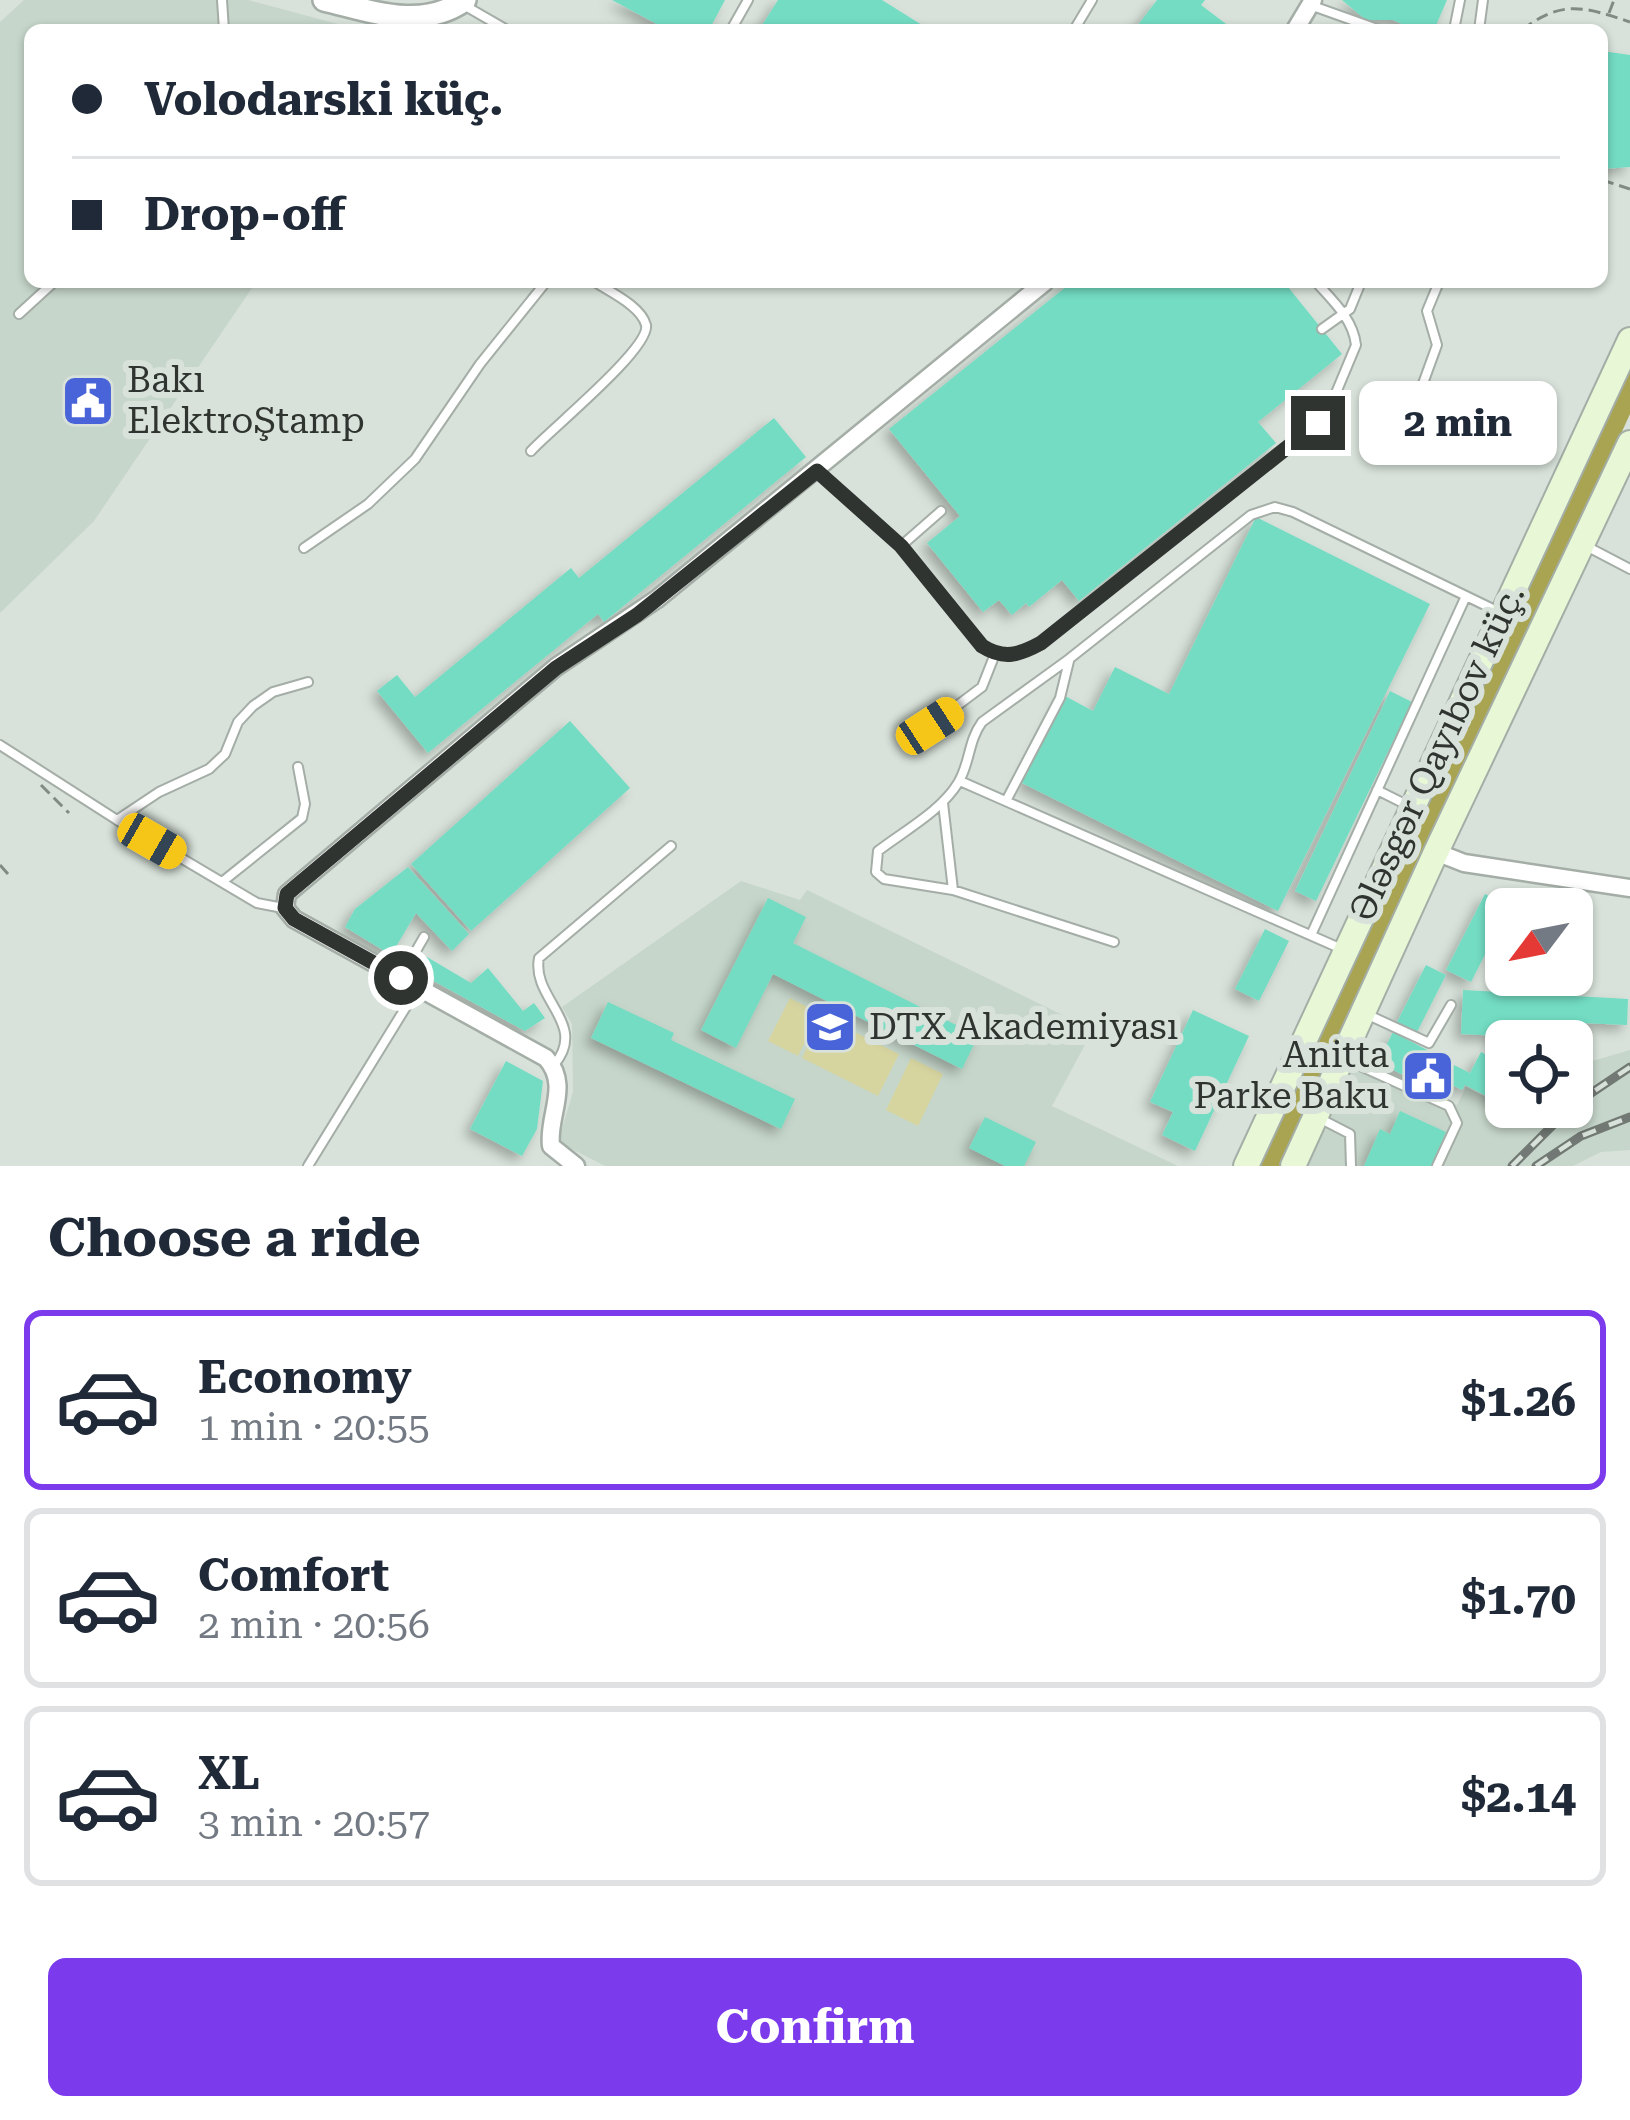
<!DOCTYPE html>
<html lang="en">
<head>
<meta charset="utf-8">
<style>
  body { margin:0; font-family:"Roboto Serif",serif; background:#f2f2f3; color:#1f2937; height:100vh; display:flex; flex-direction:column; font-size:45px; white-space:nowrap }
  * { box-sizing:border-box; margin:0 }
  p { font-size:39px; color:#747a83 }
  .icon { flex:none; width:66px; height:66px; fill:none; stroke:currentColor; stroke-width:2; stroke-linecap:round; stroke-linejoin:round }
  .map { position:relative; height:1166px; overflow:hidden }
  .drawer { display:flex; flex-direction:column; background:#fff; flex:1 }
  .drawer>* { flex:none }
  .banner { position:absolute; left:24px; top:24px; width:1584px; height:264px; border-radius:18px; box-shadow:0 3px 9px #0004; display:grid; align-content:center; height:264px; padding:0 48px; background:#fff }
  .needle { width:78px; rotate:238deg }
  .buttons { position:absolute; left:1485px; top:888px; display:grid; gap:24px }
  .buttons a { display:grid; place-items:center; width:108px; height:108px; border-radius:18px; background:#fff; box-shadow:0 3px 9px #0004; font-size:60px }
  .end { position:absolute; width:54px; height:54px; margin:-27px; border:15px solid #303431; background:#fff; box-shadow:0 0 0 6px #fff }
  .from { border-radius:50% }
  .bubble { position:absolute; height:84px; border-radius:18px; background:#fff; box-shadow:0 3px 9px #0004; font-size:39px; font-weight:700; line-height:84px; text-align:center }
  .car { position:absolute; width:36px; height:72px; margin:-36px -18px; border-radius:15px; box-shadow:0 0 9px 3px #0007; background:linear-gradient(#f5c518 24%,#345 0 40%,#f5c518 0 76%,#345 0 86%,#f5c518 0) }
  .banner b { display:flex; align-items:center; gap:42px; height:114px; font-size:45px }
  .banner b+b { border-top:3px solid #e0e1e3 }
  .banner i { width:30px; height:30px; background:#1f2937 }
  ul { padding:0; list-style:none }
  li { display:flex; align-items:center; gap:36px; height:180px; margin:0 24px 18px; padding:0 24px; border:6px solid #e0e1e3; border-radius:18px }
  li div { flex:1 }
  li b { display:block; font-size:45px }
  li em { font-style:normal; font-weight:700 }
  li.current { border-color:#7c3aed }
  li>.icon { width:108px; height:108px; stroke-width:1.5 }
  h2 { padding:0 48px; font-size:54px; line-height:144px }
  .button { display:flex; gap:24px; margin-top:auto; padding:24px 48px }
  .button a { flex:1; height:138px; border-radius:18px; background:#7c3aed; color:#fff; font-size:48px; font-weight:700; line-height:138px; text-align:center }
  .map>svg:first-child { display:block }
</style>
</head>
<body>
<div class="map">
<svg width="1630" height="1166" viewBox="0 0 1630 1166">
  <defs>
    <filter id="shadow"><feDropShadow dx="-6" dy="6" stdDeviation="6" flood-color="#0004"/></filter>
  </defs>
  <rect width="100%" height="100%" fill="#d8e2da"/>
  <path fill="#c6d6ca" d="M24 0H248L360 30H30V282H256L94 521 0 613V22Z
    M741 881 800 900 807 890 1093 1030 1052 1106 1178 1166H605L558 1142 573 1092 572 1024 562 1007Z
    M1630 1050V1150L1601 1152 1573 1166H1305L1354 1055 1457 1105 1466 1087 1526 1118 1537 1107H1572V1076L1589 1062Z"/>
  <path fill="#d6d5a0" d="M790 998 819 1013 798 1056 768 1041Z
    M822 1016 899 1054 878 1096 802 1058Z
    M911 1058 943 1074 918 1126 886 1110Z"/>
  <path fill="#a8a452" d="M1630 359V414L1286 1166H1257Z"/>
  <path fill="#73dcc3" filter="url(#shadow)" d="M612 0H725L709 30H668Z
    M778 0H882L930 30H759Z
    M1157 0H1205L1201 5 1234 30H1134Z
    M1342 0H1447L1434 30H1415L1393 20H1366Z
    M1602 51 1630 55V167L1602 169Z
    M1072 282H1284L1342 354 1258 422 1276 443 1079 601 1062 580 1029 607 1026 603 1012 615 999 600 983 612 927 543 960 516 889 429Z
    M774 418 806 457 604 622 598 614 428 753 377 691 397 675 415 697 571 568 579 578Z
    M1256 517 1430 604 1278 911 1022 783 1065 696 1093 711 1115 667 1169 694Z
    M1390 691 1412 702 1316 901 1295 891Z
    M570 721 630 788 471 931 411 864Z
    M408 867 469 934 452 951 416 913 391 955 345 927 355 909Z
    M1485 894 1515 909H1506V931L1499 927 1471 982 1446 970Z
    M768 898 806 917 793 943 978 1036 962 1069 773 974 736 1048 701 1030Z
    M1265 929 1289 941 1259 1001 1235 989Z
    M427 957 471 983 488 968 523 1011 534 1003 545 1018 525 1031 419 973Z
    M1426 965 1446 975 1416 1034 1396 1024Z
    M1463 990 1628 999 1627 1025 1583 1023 1582 1040 1461 1034Z
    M608 1002 674 1033 671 1040 795 1099 781 1129 591 1038Z
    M1193 1010 1249 1036 1195 1151 1162 1135 1173 1112 1150 1102Z
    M1393 1032 1431 1052 1426 1063 1450 1075 1454 1065 1470 1073 1481 1052 1506 1065V1106L1465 1085 1462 1090 1446 1082 1440 1094 1378 1062Z
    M506 1061 543 1081 537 1129 522 1156 470 1129Z
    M1400 1111 1446 1132 1431 1166H1364L1380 1129 1390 1134Z
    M985 1117 1036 1142 1024 1166H1005L969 1148Z"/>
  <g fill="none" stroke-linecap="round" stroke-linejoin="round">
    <g stroke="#a4ada6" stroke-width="12">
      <path id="service" d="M222 0 224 30
        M462 4 507 30
        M1310 5 1380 30
        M731 30 748 0
        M1074 30 1092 0
        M1454 30 1460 0
        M1479 30 1483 0
        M19 314 54 282
        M1322 329 1350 309 1361 282
        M1417 400 1437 345 1427 311 1439 282
        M531 451C550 430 651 348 646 325 641 306 610 292 595 282
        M817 471 901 546 981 646C1004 660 1018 655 1041 643L1305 434 1328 412 1356 345C1353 319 1333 301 1316 282
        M901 546 941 511
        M1588 547 1630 569
        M304 548 368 504 415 459 480 364 546 282
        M930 726 982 687 995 654
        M0 745 117 820 257 903 283 908
        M960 781 1344 950
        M1377 790 1409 806
        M1006 801 1060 698 1069 661
        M943 803 953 890
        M117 820 159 792 209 769 225 754 238 722 253 706 273 692 308 682
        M222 882 302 818 305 804 298 767
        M1311 935 1466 596
        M1114 942 953 890 884 879 876 872 878 851C904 831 941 811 958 783 970 764 968 741 982 722L1069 659 1251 515 1275 507 1293 512 1497 611
        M401 977 424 937
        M1364 1013 1429 1043 1451 1005
        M1347 1060 1449 1106 1457 1123 1437 1166
        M554 1065C589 1024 531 999 539 958L671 846
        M1317 1117 1350 1134 1351 1166
        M308 1166 417 989"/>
    </g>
    <g stroke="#a4ada6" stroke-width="21">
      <path id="minor" d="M1295 30 1313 0
        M1436 852 1464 863 1630 888
        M576 1166 551 1146C547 1115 571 1086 546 1058L294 919 285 908 287 894 556 667 657 599 1045 282"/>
    </g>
    <g stroke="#a4ada6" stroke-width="26">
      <path id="tertiary" d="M324 0C371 11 421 31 465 0"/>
    </g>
    <g stroke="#a4ada6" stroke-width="28">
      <path id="secondary" d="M1246 1166 1630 340
        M1293 1166 1436 852 1630 443"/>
    </g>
    <path stroke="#838a84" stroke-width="3" stroke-dasharray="12 6" stroke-linecap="butt" d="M1609 13 1614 0
      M1522 30C1561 0 1583 6 1630 22
      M1602 180 1630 189
      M41 785 69 813
      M0 865 8 874"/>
    <use href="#service" stroke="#fff" stroke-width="8"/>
    <use href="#minor" stroke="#fff" stroke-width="16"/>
    <use href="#tertiary" stroke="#fff" stroke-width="21"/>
    <use href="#secondary" stroke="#e8f8d7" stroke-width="24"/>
    <g stroke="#727974" stroke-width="9">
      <path id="rail" d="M1572 1106 1630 1067
        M1512 1166 1571 1107
        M1536 1166 1581 1136 1630 1117"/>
    </g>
    <use href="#rail" stroke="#d8e2da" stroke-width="4.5" stroke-dasharray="14" stroke-linecap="butt"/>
  </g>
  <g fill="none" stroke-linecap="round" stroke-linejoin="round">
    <path stroke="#303431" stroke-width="15" d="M401 978 294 919 285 908 287 894 556 668 637 615 817 471 901 546 982 646C1004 660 1019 655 1041 643L1318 423"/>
  </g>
  <defs>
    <g id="civic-square" transform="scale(2.7)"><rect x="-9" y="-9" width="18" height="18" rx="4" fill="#4964d8" stroke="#d8e2da"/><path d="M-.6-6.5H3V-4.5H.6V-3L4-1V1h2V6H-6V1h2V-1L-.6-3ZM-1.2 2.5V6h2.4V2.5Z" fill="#fff"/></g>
    <g id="university-square" transform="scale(2.7)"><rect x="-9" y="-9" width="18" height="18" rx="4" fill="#4964d8" stroke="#d8e2da"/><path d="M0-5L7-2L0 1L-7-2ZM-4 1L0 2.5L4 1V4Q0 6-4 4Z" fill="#fff"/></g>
  </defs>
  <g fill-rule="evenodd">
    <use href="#civic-square" x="88" y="401"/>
    <use href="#university-square" x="830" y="1027"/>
    <use href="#civic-square" x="1428" y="1076"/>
  </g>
  <g text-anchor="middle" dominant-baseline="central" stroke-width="12" stroke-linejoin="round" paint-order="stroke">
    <g font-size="36" fill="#303431" stroke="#d8e2da" text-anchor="start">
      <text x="127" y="380">Bakı<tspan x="127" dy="41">ElektroŞtamp</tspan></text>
      <text x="869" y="1027">DTX Akademiyası</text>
      <text x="1389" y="1055" text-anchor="end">Anitta<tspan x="1389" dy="41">Parke Baku</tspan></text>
    </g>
    <g font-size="36" fill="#303431" stroke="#d8e2da">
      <text transform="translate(1437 753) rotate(-65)">Ələsgər Qayıbov küç.</text>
    </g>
  </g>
</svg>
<div class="buttons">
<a><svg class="needle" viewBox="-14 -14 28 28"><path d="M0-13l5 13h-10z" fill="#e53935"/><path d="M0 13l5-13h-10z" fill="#747a83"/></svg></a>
<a><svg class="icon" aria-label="locate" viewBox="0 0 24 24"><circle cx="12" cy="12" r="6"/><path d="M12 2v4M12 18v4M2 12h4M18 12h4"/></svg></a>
</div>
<i class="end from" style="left:401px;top:978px"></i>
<i class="end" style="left:1318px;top:423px"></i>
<div class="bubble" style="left:1359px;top:381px;width:198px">2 min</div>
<i class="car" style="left:930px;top:726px;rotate:57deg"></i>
<i class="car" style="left:152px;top:841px;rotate:120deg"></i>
<div class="banner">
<b><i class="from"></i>Volodarski küç.</b>
<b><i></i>Drop-off</b>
</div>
</div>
<section class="drawer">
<h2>Choose a ride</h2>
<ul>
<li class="current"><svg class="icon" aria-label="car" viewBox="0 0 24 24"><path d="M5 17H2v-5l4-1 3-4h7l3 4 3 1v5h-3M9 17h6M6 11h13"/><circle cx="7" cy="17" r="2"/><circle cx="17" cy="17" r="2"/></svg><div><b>Economy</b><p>1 min · 20:55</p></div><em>$1.26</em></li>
<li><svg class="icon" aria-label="car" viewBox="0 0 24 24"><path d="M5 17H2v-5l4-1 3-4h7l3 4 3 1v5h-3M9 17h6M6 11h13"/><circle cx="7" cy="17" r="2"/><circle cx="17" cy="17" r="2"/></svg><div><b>Comfort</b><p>2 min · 20:56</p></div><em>$1.70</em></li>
<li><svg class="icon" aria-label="car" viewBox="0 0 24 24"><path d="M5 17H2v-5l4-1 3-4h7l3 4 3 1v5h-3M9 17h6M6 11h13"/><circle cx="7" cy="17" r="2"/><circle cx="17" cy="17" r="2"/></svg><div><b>XL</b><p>3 min · 20:57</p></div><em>$2.14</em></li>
</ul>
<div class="button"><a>Confirm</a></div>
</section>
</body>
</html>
